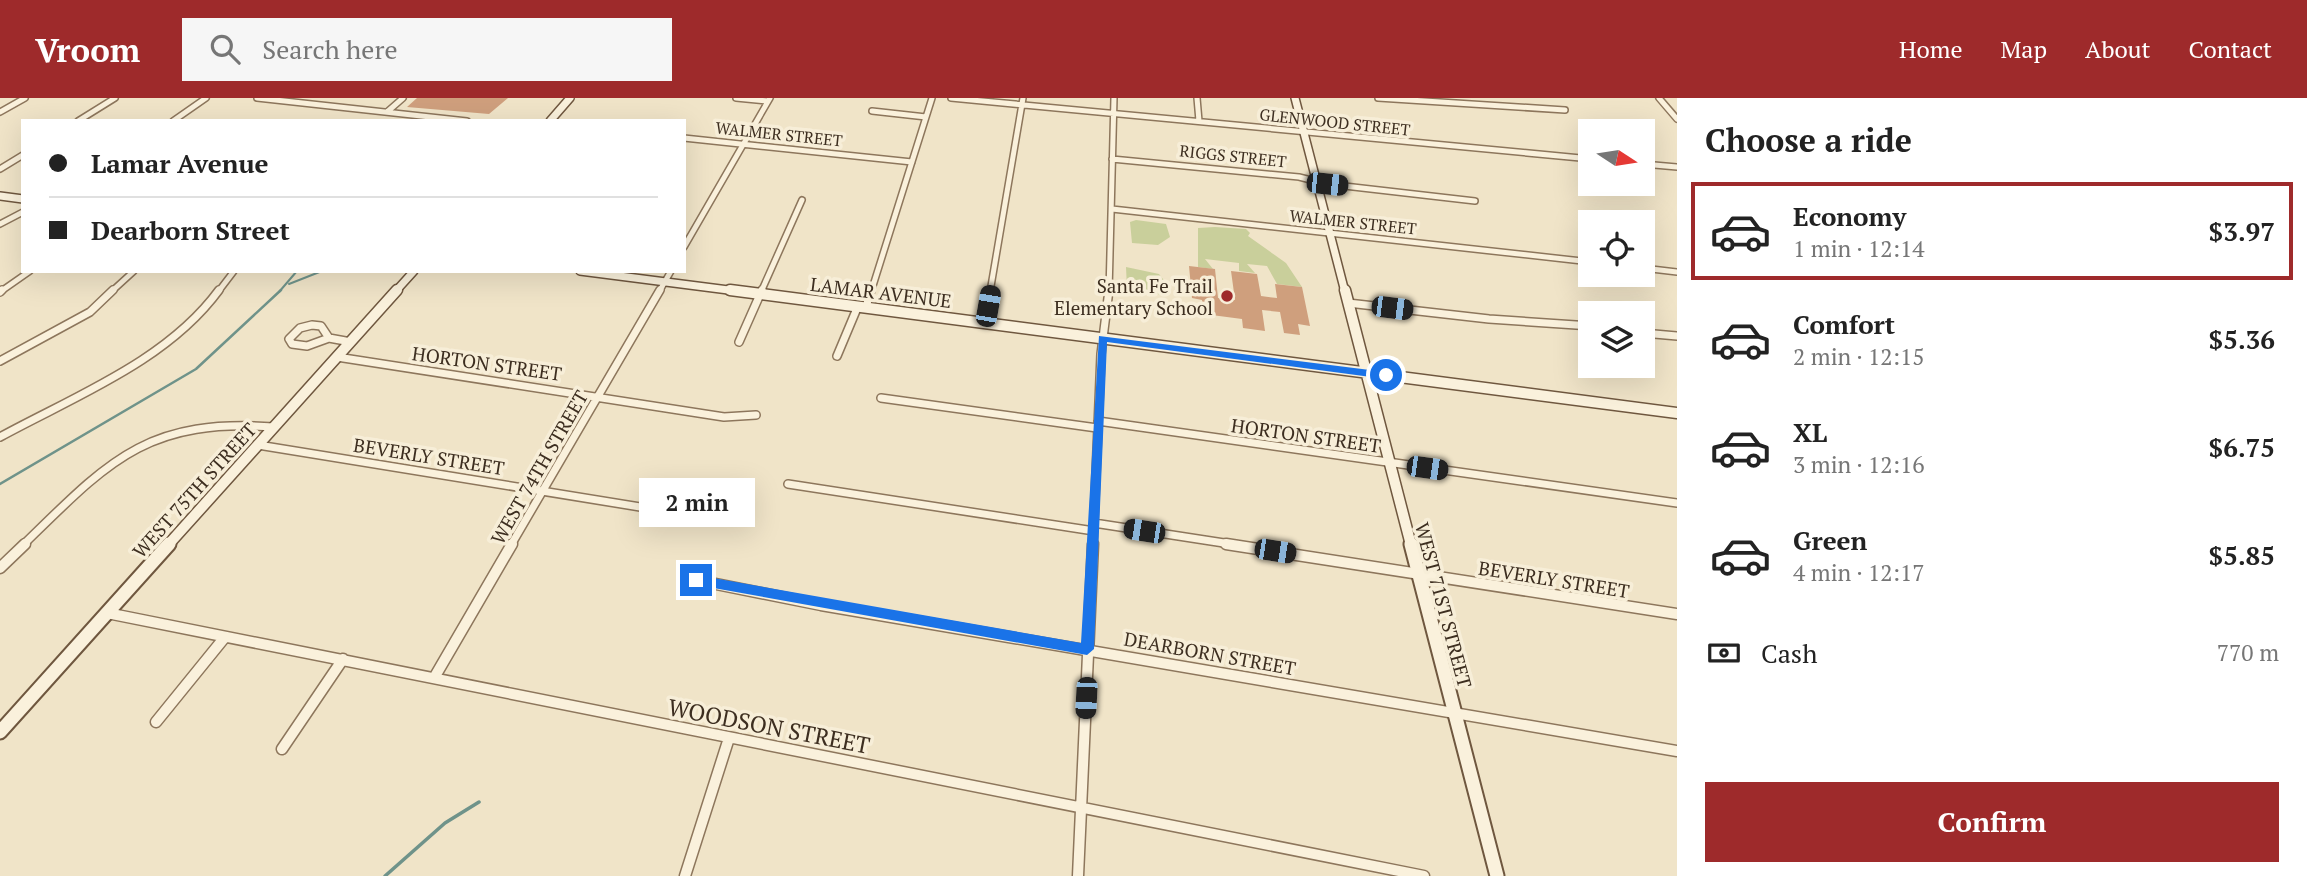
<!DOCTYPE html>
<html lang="en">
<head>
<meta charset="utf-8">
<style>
  body { margin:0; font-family:"PT Serif",serif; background:#f6f6f6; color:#222; height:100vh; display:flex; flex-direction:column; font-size:26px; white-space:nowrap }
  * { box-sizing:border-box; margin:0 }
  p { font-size:23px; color:#767676 }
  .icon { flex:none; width:38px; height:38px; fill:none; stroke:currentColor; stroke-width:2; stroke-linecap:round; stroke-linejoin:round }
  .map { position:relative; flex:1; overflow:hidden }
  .panel { display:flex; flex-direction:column; background:#fff; width:630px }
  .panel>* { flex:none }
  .guide { position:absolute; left:21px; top:21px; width:665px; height:154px; border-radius:0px; box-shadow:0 7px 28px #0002; display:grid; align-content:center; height:154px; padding:0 28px; background:#fff }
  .needle { width:46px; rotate:102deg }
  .fabs { position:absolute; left:1578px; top:21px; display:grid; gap:14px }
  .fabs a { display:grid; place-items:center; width:77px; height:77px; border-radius:0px; background:#fff; box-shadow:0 7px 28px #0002; font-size:35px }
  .end { position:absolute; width:32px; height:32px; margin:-16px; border:9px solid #1a73e8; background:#fff; box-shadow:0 0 0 4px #fff }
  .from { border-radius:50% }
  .bubble { position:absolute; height:49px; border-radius:0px; background:#fff; box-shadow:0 7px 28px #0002; font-size:23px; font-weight:800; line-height:49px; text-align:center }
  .car { position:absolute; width:21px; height:42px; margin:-21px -10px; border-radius:9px; box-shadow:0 0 5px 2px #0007; background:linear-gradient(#222 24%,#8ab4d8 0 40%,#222 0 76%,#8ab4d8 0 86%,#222 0) }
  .guide b { display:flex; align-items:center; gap:24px; height:66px; font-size:26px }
  .guide b+b { border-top:2px solid #e0e0e0 }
  .guide i { width:18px; height:18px; background:#222 }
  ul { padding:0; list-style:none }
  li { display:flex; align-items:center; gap:21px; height:98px; margin:0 14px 10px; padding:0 14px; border:4px solid transparent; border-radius:0px }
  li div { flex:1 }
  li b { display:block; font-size:26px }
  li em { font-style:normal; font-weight:800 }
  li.selected { border-color:#9e2a2b }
  li>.icon { width:63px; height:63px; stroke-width:1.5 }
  h2 { padding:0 28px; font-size:32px; line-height:84px }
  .pay { display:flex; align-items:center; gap:18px; height:77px; padding:0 28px; font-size:26px }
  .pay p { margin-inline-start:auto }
  .action { display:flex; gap:14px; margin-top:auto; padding:14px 28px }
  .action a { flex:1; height:80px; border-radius:0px; background:#9e2a2b; color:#fff; font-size:28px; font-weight:800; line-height:80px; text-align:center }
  header { display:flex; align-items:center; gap:42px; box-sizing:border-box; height:98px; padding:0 35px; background:#9e2a2b; color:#fff }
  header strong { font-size:33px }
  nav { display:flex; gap:38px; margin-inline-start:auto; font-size:24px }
  .search { width:490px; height:63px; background:#f6f6f6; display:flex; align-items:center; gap:18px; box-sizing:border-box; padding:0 24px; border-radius:0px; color:#767676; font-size:26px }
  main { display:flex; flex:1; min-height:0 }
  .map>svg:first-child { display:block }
</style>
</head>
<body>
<header>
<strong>Vroom</strong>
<div class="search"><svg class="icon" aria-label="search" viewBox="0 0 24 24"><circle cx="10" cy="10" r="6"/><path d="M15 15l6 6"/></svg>Search here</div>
<nav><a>Home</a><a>Map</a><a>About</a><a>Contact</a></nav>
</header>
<main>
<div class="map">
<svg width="1677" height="778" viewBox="0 0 1677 778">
  <rect width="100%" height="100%" fill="#f0e4c8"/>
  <path fill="#c9cf9b" d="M1136 122 1166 126 1170 139 1158 147 1132 145 1130 124Z
    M1215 129 1246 131 1250 135 1248 138 1286 165 1302 189 1277 186 1267 168 1247 166 1255 175 1239 173V165L1205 161 1213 171 1198 169V130Z
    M1126 169 1159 176 1166 185 1165 197 1131 193 1127 191Z"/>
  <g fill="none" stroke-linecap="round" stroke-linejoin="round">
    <path stroke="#6f938a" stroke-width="2" d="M289 186 322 173
      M279 194 297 173"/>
    <path stroke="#6f938a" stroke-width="2.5" d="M0 386 196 271 281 192"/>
    <path stroke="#6f938a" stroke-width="3.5" d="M385 778 445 725 479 704"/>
  </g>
  <path fill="#cf9f7d" d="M417 0H508L489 16 407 9Z
    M1189 168 1215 171 1218 200 1235 202 1231 173 1257 176 1261 198 1277 200 1275 186 1302 189 1310 228 1298 226 1300 237 1284 235 1280 214 1262 212 1265 233 1243 230 1242 221 1204 216 1202 202 1192 200Z"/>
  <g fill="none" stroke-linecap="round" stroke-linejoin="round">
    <g stroke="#8d765c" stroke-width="8">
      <path id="street-far2" d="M257 0 467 23
        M736 0 768 3
        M951 0 1591 61
        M1197 0 1199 23
        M1378 0 1565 12
        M1659 0 1677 21
        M872 13 926 19
        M0 14 25 0
        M387 14 403 0
        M78 23 115 0
        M173 23 206 0
        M684 40 912 64
        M1112 61 1299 79 1327 86 1475 103
        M1643 66 1677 69
        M0 71 23 57
        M1112 111 1591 164
        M0 126 23 114
        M684 149 770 0
        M1643 170 1677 174
        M0 194 30 173
        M111 194 134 173
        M218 194 234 173
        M659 194 671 173
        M761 194 802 102
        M871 194 932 0
        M990 194 1023 0
        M1109 194 1114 0"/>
    </g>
    <g stroke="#8d765c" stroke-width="10">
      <path id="street-far1" d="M0 194 2 192
        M1348 205 1489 221 1591 228
        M866 209 871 192
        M985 225 990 192
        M312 227 321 228 329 240 307 248 292 246 289 241 300 230Z
        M1643 235 1677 238
        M329 240 351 244
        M739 244 762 192
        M837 258 858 208
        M337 259 724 319 756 317
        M0 263 90 214 113 192
        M881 300 1097 330
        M1098 323 1677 405
        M0 339C75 298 167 263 219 192
        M258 347 677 415
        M788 386 1094 433
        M1094 425 1237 447
        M23 447C109 363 146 320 274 329
        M511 447 660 192
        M1093 447 1101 256 1109 192"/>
    </g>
    <g stroke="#8d765c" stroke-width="13">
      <path id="street" d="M1226 446 1677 516
        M0 470 25 446
        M696 482 821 507 1677 653
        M107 515 1424 778
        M434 580 512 446
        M156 624 225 539
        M282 651 343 561
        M685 778 729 640
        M1078 778 1093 446"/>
    </g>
    <g stroke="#6f573f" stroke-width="10">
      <path id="secondary-far2" d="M1295 0 1345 194
        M550 23 570 0
        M0 98 23 101
        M580 173 744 194
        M395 194 414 173"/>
    </g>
    <g stroke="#6f573f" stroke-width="13">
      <path id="secondary-far1" d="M730 192 1677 315
        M1345 192 1411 447
        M168 447 397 192"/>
    </g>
    <g stroke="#6f573f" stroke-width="17">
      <path id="secondary" d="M1411 446 1497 778
        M0 634 169 446"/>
    </g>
    <use href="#street-far2" stroke="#faf1dc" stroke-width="5"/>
    <use href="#street-far1" stroke="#faf1dc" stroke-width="7"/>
    <use href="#street" stroke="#faf1dc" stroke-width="10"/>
    <use href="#secondary-far2" stroke="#faf1dc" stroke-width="7"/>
    <use href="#secondary-far1" stroke="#faf1dc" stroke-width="10"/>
    <use href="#secondary" stroke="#faf1dc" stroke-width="13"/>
  </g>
  <path fill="#1a73e8" d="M1099 238 1386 274 1391 277 1386 281 1107 244 1094 551 1087 557 691 486 689 482 696 477 1081 545Z"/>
  <circle fill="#9e2a2b" stroke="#f7eed8" stroke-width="2.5" cx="1227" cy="198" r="7"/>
  <g text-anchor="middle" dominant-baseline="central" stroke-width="7" stroke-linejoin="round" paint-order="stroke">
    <g font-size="16" fill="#3d2e20" stroke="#f7eed8">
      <text transform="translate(1335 24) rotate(6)">GLENWOOD STREET</text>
      <text transform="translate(779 36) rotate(6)">WALMER STREET</text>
      <text transform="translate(1233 58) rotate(6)">RIGGS STREET</text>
      <text transform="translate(1353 124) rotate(6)">WALMER STREET</text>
    </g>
    <g font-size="19" fill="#3d2e20" stroke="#f7eed8" text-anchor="end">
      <text x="1213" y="187">Santa Fe Trail<tspan x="1213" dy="22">Elementary School</tspan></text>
    </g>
    <g font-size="19" fill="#3d2e20" stroke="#f7eed8">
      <text transform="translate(881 194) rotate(7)">LAMAR AVENUE</text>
      <text transform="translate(487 265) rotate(8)">HORTON STREET</text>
      <text transform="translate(1306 337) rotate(8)">HORTON STREET</text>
      <text transform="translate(429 358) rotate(9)">BEVERLY STREET</text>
      <text transform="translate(539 369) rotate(-60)">WEST 74TH STREET</text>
      <text transform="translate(194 392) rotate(-48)">WEST 75TH STREET</text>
      <text transform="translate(1554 481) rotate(9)">BEVERLY STREET</text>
      <text transform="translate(1444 507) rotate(75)">WEST 71ST STREET</text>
      <text transform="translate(1210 555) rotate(10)">DEARBORN STREET</text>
    </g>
    <g font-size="23" fill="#3d2e20" stroke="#f7eed8">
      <text transform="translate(769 628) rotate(11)">WOODSON STREET</text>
    </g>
  </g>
</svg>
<div class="fabs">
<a><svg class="needle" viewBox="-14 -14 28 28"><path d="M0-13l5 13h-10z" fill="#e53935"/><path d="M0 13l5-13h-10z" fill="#767676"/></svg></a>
<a><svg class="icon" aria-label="locate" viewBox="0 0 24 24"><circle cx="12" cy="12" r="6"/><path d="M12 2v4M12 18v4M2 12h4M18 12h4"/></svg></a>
<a><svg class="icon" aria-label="layers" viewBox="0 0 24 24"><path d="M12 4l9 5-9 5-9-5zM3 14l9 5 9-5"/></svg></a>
</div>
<i class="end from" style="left:1386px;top:277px"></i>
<i class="end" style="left:696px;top:482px"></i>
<div class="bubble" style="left:639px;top:380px;width:116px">2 min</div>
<i class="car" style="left:1327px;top:86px;rotate:96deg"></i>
<i class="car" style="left:988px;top:208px;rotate:10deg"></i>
<i class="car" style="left:1392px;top:210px;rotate:97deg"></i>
<i class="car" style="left:1427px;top:370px;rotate:98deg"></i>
<i class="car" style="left:1144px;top:433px;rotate:279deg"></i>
<i class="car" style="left:1275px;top:453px;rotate:99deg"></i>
<i class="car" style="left:1086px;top:600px;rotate:183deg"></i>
<div class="guide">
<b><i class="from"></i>Lamar Avenue</b>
<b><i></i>Dearborn Street</b>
</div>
</div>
<section class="panel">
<h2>Choose a ride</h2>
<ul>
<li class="selected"><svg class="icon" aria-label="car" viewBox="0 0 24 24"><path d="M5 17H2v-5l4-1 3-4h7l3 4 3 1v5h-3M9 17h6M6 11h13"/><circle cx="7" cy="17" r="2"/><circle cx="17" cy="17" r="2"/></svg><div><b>Economy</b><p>1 min · 12:14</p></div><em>$3.97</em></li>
<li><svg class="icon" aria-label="car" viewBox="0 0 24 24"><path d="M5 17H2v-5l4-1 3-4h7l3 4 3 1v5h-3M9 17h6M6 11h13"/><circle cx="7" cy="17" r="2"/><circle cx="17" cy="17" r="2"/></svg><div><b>Comfort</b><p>2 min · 12:15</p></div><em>$5.36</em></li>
<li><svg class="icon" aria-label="car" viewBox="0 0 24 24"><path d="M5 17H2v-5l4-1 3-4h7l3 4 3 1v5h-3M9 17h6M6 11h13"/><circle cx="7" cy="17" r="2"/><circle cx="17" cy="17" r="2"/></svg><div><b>XL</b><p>3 min · 12:16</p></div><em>$6.75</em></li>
<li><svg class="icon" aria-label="car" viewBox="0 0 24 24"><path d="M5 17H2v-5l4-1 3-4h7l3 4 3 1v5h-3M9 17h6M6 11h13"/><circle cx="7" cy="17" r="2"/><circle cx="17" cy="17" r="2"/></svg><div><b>Green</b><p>4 min · 12:17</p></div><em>$5.85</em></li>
</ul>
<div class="pay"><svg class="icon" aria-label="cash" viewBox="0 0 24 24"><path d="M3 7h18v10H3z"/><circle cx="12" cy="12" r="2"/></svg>Cash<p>770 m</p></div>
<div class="action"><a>Confirm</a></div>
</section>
</main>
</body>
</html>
